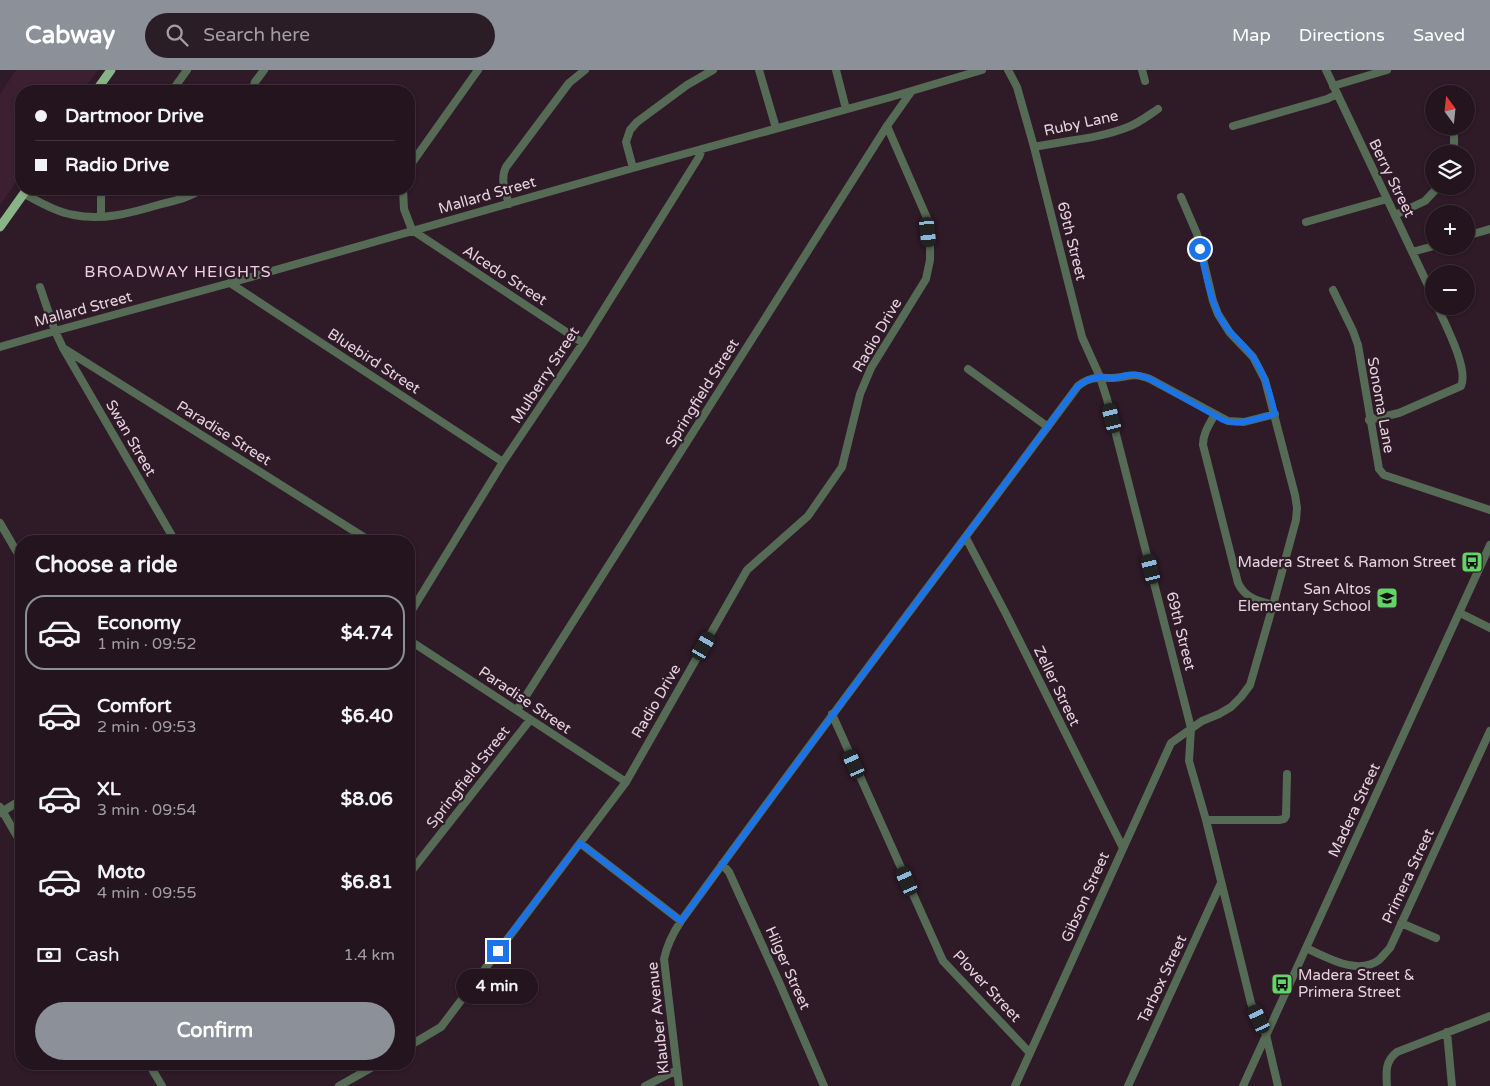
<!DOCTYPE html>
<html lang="en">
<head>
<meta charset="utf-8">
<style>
  body { margin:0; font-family:"Varela Round",sans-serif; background:#2b1d26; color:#f1f3f6; height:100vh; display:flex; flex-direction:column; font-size:19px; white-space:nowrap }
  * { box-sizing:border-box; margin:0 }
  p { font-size:16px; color:#a39ea4 }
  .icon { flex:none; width:28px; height:28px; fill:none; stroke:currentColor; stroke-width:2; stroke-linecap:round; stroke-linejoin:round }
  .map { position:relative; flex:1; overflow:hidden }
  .sheet { position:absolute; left:15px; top:465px; width:400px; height:535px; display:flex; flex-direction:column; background:#23141d; border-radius:20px; box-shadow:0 1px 4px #0004,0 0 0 1px #40333b }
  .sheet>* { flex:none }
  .banner { position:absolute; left:15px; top:15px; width:400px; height:110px; border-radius:20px; box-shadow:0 1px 4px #0004,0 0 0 1px #40333b; display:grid; align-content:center; height:110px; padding:0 20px; background:#23141d }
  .needle { width:32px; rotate:345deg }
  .fabs { position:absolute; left:1425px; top:15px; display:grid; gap:10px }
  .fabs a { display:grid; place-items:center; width:50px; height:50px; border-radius:50%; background:#23141d; box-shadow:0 1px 4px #0004,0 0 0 1px #40333b; font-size:25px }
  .end { position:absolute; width:22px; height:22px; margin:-11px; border:6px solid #1a73e8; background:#fff; box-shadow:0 0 0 2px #fff }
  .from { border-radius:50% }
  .bubble { position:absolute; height:35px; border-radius:18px; background:#23141d; box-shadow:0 1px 4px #0004,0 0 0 1px #40333b; font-size:16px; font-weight:700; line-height:35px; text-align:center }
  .car { position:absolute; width:15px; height:30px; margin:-15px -8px; border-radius:6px; box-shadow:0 0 4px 1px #0007; background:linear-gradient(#222 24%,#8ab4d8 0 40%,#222 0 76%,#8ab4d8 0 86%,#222 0) }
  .banner b { display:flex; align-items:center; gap:18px; height:48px; font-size:19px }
  .banner b+b { border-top:1px solid #40333b }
  .banner i { width:12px; height:12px; background:#f1f3f6 }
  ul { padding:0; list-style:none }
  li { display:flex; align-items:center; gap:15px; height:75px; margin:0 10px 8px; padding:0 10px; border:2px solid transparent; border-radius:20px }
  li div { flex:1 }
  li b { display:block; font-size:19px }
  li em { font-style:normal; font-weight:700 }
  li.on { border-color:#8c9099 }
  li>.icon { width:45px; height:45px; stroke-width:1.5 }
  h2 { padding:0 20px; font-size:22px; line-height:60px }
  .pay { display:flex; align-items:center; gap:12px; height:55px; padding:0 20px; font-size:19px }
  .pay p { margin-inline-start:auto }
  .cta { display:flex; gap:10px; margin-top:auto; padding:10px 20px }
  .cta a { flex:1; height:58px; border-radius:30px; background:#8c9099; color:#fff; font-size:20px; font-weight:700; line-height:58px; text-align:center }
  header { display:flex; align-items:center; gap:30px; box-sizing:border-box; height:70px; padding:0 25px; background:#8c9099; color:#fff }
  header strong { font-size:24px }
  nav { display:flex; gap:28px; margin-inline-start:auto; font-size:18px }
  .search { width:350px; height:45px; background:#2b1d26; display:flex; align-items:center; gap:12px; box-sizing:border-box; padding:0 18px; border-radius:28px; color:#a39ea4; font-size:19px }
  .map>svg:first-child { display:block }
</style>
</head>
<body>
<header>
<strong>Cabway</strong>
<div class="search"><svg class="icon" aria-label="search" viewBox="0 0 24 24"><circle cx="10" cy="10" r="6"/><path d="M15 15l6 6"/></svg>Search here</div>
<nav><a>Map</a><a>Directions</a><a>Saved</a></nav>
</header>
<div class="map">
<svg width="1490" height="1016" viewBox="0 0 1490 1016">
  <rect width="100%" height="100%" fill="#2f1a27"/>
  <path fill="#3c2032" d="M16 0H98L82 21H21V105L0 135V24Z"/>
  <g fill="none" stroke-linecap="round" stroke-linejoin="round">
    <path stroke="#566b55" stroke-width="8" d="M759 0 776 58
      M836 0 846 39
      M1008 0 1017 17 1034 77 1082 267 1100 307 1107 329 1191 658 1189 691 1206 750 1251 933 1266 965 1278 1016
      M1142 0 1145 11
      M1326 0 1434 228
      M1333 16 1387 0
      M172 21 187 0
      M252 21 255 12 264 0
      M1233 56 1327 29 1337 24
      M1034 77C1066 70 1098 69 1128 57 1139 53 1149 45 1158 39
      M1454 84V60
      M409 97 478 0
      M633 98 626 72 630 60 637 52 687 15 713 0
      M403 119 404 139 412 160 583 273
      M24 124C40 132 56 142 74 145 102 151 131 143 158 135 173 131 189 128 202 119
      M509 134C505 121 500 109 506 97L569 13 585 0
      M1395 145 1425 131 1439 116
      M101 147V119
      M1306 152 1387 129
      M1466 166 1490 159
      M1412 182 1434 176
      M230 213 503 392
      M40 217 55 261 63 278 175 471
      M1333 220 1353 261 1358 275 1379 399 1384 405 1490 440
      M0 277 55 261 230 213 633 98 891 27 982 0
      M63 278 370 471
      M968 299 1048 357
      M1215 344C1209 355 1203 363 1203 375L1238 513C1245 528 1258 531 1273 535
      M1369 350 1399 343 1461 316C1469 299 1445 254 1437 236
      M0 453 21 489
      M966 468 1005 542 1123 778
      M1460 543 1490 558
      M409 545 503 392 583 273 699 87 702 79
      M409 570 626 712
      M517 640 887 56 911 22
      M832 644 943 891 1029 982
      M0 737 21 773
      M0 743 21 730
      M1206 750H1279L1284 749 1286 746 1287 704
      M580 773 681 851
      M722 794 729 802 779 912 824 1016
      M409 804 530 650
      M1401 853 1436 868
      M1306 878C1327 887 1357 906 1379 890 1383 886 1386 882 1390 878L1490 661
      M1447 962 1452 1016
      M409 976 441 957 626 712 747 500 808 446 842 397 860 324 871 298 926 209 930 190V177L927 148 887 56
      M149 994 162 1016
      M339 1016 378 994
      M645 1016 677 1000
      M679 1016 664 889C667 875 673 863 681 851 811 671 946 494 1078 316 1091 306 1098 308 1113 308 1129 307 1132 302 1150 309L1228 351 1244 352 1275 344
      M1015 1016 1171 673 1202 651 1219 644 1231 637 1241 627 1250 615 1273 535 1296 450 1297 438 1295 425 1265 310 1253 287 1230 263 1218 244 1213 231 1197 164 1181 127
      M1128 1016 1221 813
      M1243 1016 1490 475
      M1387 1016C1386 1002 1385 991 1397 982L1490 946"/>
    <path stroke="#89b487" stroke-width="9" d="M96 21 111 0
      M0 157 27 119"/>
  </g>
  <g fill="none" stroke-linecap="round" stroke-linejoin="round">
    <path stroke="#1a73e8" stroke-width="6" d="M498 881 580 773 681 851C811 672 945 495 1077 317L1087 310 1100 307 1115 308 1127 305H1139L1150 309 1223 350C1240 356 1258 348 1275 344 1270 324 1265 304 1253 287 1243 273 1229 264 1221 249 1209 228 1206 202 1200 179"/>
  </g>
  <defs>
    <g id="bus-square" transform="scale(1.125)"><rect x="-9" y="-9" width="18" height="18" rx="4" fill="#64d467" stroke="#2f1a27"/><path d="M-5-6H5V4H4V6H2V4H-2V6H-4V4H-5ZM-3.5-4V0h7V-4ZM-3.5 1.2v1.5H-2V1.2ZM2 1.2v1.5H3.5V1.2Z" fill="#111"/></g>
    <g id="school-square" transform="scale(1.125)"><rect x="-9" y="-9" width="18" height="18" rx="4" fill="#64d467" stroke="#2f1a27"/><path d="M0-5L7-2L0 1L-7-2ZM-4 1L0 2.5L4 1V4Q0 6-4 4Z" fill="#111"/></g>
  </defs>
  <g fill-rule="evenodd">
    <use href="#bus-square" x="1472" y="492"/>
    <use href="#school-square" x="1387" y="528"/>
    <use href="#bus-square" x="1282" y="914"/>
  </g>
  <g text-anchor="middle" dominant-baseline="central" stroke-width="4.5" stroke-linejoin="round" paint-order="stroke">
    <g font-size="15" fill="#e4d4dd" stroke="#2f1a27">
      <text transform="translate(1081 53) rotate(-12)">Ruby Lane</text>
      <text transform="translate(1392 108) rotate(64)">Berry Street</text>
      <text transform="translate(487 125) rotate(-16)">Mallard Street</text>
      <text transform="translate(1072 171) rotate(76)">69th Street</text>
      <text transform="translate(505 205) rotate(33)">Alcedo Street</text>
      <text transform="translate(83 239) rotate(-15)">Mallard Street</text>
      <text transform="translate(877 265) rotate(-60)">Radio Drive</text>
      <text transform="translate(374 291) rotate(33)">Bluebird Street</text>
      <text transform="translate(545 305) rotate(-57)">Mulberry Street</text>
      <text transform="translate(702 323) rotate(-58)">Springfield Street</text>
      <text transform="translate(1381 335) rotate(80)">Sonoma Lane</text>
      <text transform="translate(224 363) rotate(32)">Paradise Street</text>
      <text transform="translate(131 368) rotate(60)">Swan Street</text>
      <text transform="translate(1181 561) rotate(76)">69th Street</text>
      <text transform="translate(1057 616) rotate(64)">Zeller Street</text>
      <text transform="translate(525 630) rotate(34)">Paradise Street</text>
      <text transform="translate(656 631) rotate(-60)">Radio Drive</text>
      <text transform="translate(468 707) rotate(-52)">Springfield Street</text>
      <text transform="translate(1354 740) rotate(-65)">Madera Street</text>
      <text transform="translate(1408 806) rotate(-65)">Primera Street</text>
      <text transform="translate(1085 827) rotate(-66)">Gibson Street</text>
      <text transform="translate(788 898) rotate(66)">Hilger Street</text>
      <text transform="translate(1162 909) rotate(-65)">Tarbox Street</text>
      <text transform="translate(987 916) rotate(47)">Plover Street</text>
      <text transform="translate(658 948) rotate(-96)">Klauber Avenue</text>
    </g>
    <g font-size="15" fill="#e4d4dd" stroke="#2f1a27" text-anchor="end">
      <text x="1456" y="492">Madera Street &amp; Ramon Street</text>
      <text x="1371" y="519">San Altos<tspan x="1371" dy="17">Elementary School</tspan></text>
      <text x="1298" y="905" text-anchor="start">Madera Street &amp;<tspan x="1298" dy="17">Primera Street</tspan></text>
    </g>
    <g font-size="16" letter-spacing="1" fill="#efd0e2" stroke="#2f1a27">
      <text x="178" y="202">BROADWAY HEIGHTS</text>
    </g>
  </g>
</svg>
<div class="fabs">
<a><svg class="needle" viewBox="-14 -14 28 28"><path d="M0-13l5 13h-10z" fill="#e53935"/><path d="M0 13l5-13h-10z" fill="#a39ea4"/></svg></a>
<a><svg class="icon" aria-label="layers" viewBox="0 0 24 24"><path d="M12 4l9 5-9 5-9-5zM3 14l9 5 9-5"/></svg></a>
<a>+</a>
<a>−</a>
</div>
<i class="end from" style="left:1200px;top:179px"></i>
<i class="end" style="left:498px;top:881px"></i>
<div class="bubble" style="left:456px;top:899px;width:82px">4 min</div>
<i class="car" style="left:928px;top:162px;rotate:174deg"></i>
<i class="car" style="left:1112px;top:348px;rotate:346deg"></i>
<i class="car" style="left:1151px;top:499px;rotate:346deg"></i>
<i class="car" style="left:704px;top:576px;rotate:30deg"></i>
<i class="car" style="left:854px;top:694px;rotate:336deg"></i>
<i class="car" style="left:907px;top:811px;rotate:336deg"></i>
<i class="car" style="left:1259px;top:949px;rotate:335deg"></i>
<div class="banner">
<b><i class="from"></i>Dartmoor Drive</b>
<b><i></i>Radio Drive</b>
</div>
<section class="sheet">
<h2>Choose a ride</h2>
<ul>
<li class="on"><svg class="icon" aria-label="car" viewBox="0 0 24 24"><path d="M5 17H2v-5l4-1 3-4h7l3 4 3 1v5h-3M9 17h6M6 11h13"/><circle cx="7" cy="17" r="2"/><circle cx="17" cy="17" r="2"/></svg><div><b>Economy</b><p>1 min · 09:52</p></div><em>$4.74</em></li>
<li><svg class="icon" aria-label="car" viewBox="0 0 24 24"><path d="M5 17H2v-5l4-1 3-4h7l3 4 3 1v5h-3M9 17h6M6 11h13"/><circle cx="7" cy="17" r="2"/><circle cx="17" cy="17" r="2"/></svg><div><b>Comfort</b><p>2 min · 09:53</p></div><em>$6.40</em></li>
<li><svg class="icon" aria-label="car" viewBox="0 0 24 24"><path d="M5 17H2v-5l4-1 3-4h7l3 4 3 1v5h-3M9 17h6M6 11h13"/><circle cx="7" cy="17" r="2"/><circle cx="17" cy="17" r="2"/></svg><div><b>XL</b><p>3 min · 09:54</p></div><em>$8.06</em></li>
<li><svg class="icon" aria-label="car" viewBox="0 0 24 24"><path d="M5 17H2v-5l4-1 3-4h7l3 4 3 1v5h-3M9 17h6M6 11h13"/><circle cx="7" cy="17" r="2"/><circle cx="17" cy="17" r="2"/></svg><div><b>Moto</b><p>4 min · 09:55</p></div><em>$6.81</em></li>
</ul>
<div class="pay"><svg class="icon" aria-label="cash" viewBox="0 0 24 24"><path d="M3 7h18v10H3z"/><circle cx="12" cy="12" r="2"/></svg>Cash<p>1.4 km</p></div>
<div class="cta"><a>Confirm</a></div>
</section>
</div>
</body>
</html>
